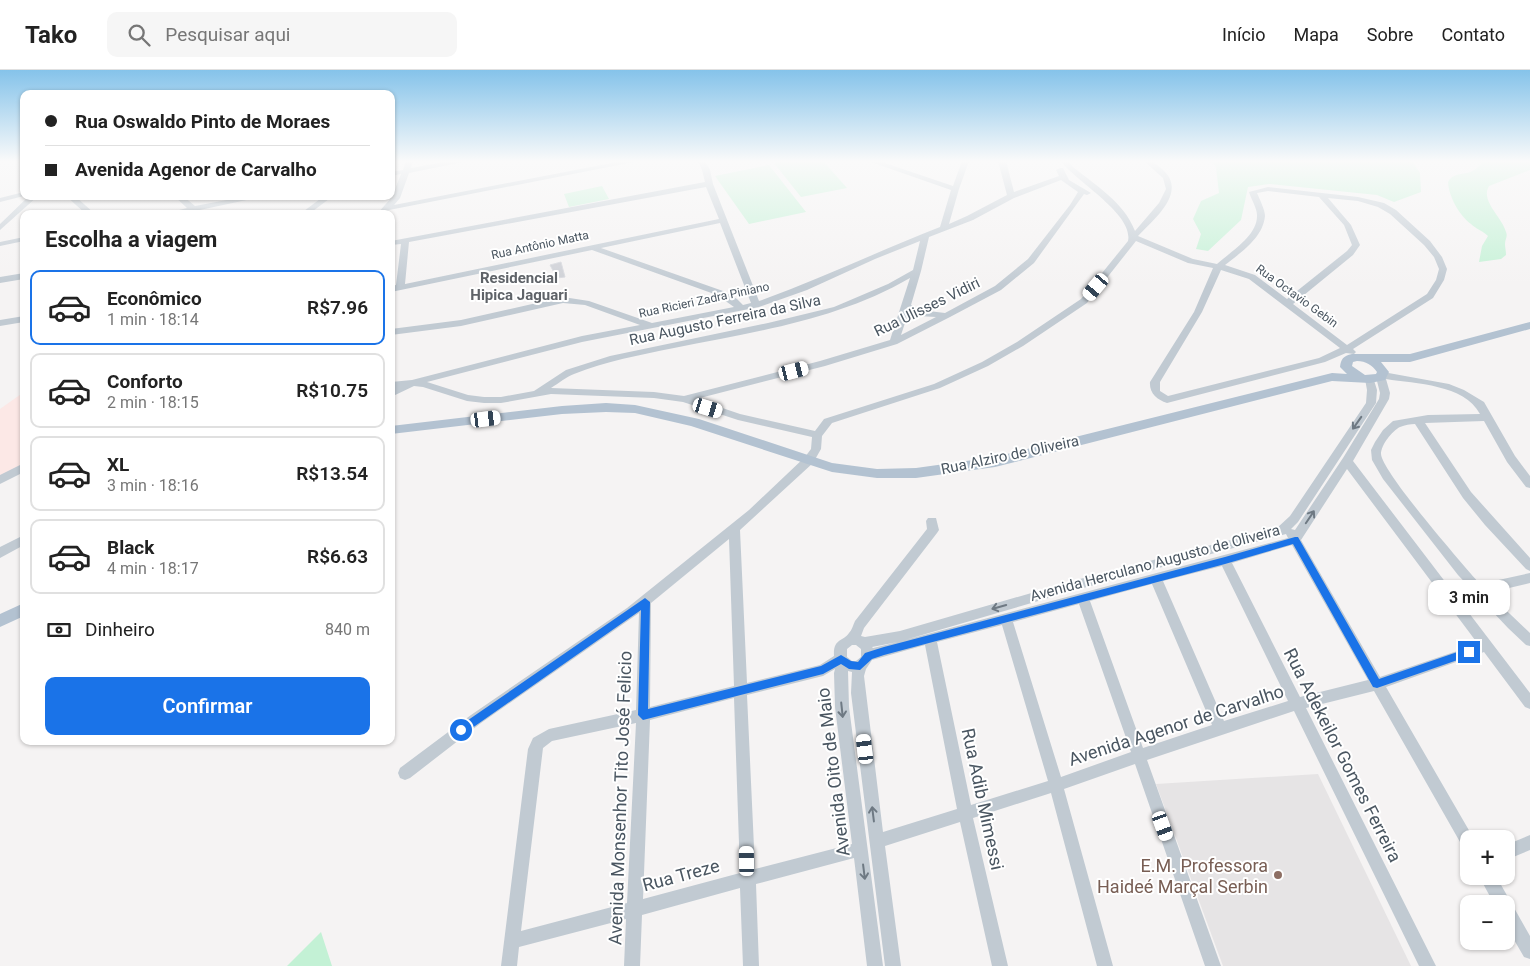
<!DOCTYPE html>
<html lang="pt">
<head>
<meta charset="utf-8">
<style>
  body { margin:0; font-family:Roboto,sans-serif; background:#f6f6f6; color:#222; height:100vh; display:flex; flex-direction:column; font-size:19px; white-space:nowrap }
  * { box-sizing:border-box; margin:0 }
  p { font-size:16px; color:#767676 }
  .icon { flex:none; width:28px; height:28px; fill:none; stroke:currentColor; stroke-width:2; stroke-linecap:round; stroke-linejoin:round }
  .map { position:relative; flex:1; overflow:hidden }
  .side { position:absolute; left:20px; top:140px; width:375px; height:535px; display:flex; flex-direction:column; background:#fff; border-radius:10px; box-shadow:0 1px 4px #0004 }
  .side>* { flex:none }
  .hud { position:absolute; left:20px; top:20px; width:375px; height:110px; border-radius:10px; box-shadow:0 1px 4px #0004; display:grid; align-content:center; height:110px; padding:0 25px; background:#fff }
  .fabs { position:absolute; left:1460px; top:760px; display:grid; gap:10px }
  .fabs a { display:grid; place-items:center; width:55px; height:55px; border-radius:10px; background:#fff; box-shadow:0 1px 4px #0004; font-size:25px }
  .end { position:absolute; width:22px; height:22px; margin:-11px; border:6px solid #1a73e8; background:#fff; box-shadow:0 0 0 2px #fff }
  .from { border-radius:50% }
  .bubble { position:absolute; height:35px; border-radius:10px; background:#fff; box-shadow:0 1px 4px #0004; font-size:16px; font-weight:600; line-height:35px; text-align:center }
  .car { position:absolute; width:15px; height:30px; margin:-15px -8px; border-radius:6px; box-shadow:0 0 4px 1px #0007; background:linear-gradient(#fff 24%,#345 0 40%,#fff 0 76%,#345 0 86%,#fff 0) }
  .hud b { display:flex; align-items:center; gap:18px; height:48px; font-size:19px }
  .hud b+b { border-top:1px solid #e0e0e0 }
  .hud i { width:12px; height:12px; background:#222 }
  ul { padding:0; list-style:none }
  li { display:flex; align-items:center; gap:15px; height:75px; margin:0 10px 8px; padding:0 15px; border:2px solid #e0e0e0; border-radius:10px }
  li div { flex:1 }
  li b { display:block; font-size:19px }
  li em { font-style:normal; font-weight:600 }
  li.current { border-color:#1a73e8 }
  li>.icon { width:45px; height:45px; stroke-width:1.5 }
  h2 { padding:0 25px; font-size:22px; line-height:60px }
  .pay { display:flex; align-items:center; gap:12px; height:55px; padding:0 25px; font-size:19px }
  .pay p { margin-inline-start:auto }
  .cta { display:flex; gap:10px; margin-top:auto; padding:10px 25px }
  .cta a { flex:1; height:58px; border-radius:10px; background:#1a73e8; color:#fff; font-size:20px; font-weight:600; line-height:58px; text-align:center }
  header { display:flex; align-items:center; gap:30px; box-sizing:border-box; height:70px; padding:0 25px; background:#fff; border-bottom:1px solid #e0e0e0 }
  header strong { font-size:24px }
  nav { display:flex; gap:28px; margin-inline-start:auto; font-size:18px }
  .search { width:350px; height:45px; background:#f6f6f6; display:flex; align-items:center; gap:12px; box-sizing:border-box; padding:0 18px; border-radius:10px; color:#767676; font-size:19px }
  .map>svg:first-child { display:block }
</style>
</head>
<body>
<header>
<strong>Tako</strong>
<div class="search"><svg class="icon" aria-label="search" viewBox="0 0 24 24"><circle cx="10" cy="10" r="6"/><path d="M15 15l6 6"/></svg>Pesquisar aqui</div>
<nav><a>Início</a><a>Mapa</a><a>Sobre</a><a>Contato</a></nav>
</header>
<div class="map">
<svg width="1530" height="896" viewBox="0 0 1530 896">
  <rect width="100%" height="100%" fill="#f5f3f3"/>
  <path fill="#e6e4e5" d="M1318 704 1411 896H1223L1156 714Z"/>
  <path fill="#fce8e6" d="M24 322V393L0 407V339Z"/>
  <path fill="#c3f1d5" d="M784 91H823L847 118 801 127 774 93Z
    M1211 91H1412L1420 103 1421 122 1394 132 1377 125 1269 114 1248 117 1241 150 1208 181 1196 179 1201 164 1193 149 1201 131 1219 123 1216 97Z
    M1484 91H1530V100L1489 116C1480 131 1502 147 1506 162 1508 167 1505 169 1505 174 1505 177 1506 181 1506 185L1501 189 1479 192 1482 176 1488 166C1483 161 1476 159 1471 154 1459 145 1449 127 1448 112 1453 103 1461 105 1470 102 1476 100 1480 95 1484 91Z
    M769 95 806 142 749 154 715 106Z
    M602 116 609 129 569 137 564 124Z
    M321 862 332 896H287Z"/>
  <path fill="#cdcfd5" stroke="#d7d9de" d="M561 192 565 207 557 208 550 195Z"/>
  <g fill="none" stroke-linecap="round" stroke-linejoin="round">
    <path fill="#c1cad2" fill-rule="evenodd" d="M406 91H413L411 98 450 91H468L409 103 400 128 394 135 622 91H639L389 140 386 144H377L392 127 401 104 391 106V102L403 100Z
      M698 91H705L710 100 713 114 759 231C820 209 879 181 940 157L951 120 868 91H879L953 116 962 91H969L959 119 949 154 967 146 1007 125 998 91H1006L1014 122 1059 106 1056 100 1060 98H1063L1069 110 1091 123 1087 125 1084 124 1034 193 1001 220 950 247 897 274 825 296 696 329 740 344 815 361 824 349 934 314 982 292 1017 272 1081 229 1128 171C1134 144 1075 111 1061 91H1068L1073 97C1095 115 1124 132 1135 161L1159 133 1166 119 1163 108 1144 91C1153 91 1158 95 1164 101 1187 123 1153 150 1138 166L1193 189 1217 194C1230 182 1258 166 1257 145 1257 138 1251 129 1249 122L1268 117 1358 127 1384 133 1396 140 1430 171 1442 187 1447 199 1444 210 1433 228 1353 279 1356 282 1354 284 1346 283 1325 292 1167 333C1157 330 1149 323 1150 312L1194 242 1213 198 1188 193 1136 171 1087 233 1023 276 988 296 940 318 832 353 822 366 821 379 813 393 740 460 747 613 820 595 834 586C833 568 843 572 849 563 852 560 853 555 855 551L927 459 926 451 928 448H936L939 460 937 463 864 558 861 566 865 567 900 561 1076 510 1277 458 1290 446 1366 333 1367 320 1365 309 1367 307H1373L1377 320 1376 333 1298 452 1291 459 1295 460 1343 388 1379 329 1380 323 1376 307 1383 302 1449 314 1464 320 1484 332 1515 386 1530 406V418L1526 417 1507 392 1484 351 1425 353 1471 422 1530 488V501L1526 499 1485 455 1463 428 1415 354C1410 354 1405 355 1400 357 1392 361 1381 375 1381 384 1382 402 1464 496 1480 514L1530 503V513L1488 523 1530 563V576L1526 575 1508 558 1458 505 1383 409 1372 390 1371 380 1375 372 1383 360 1393 351 1428 345 1480 344C1464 314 1416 314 1386 309L1390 323 1389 329 1353 391 1530 623V639L1525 637 1484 582 1386 617 1474 769H1469V781L1464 779 1374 621 1306 638 1436 896H1419L1294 641 1147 690 1221 896H1205L1135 694 1064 719 1113 896H1097L1051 723 973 748 1008 896H992L960 752 885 776 901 896H885L851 623 852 602 848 601 849 637 883 896H867L854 788 756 814 759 896H743L740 818 642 845 640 896H624L626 849 519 877 517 896H501L528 679 533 668 549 659 636 640 639 543 481 653 410 708 405 710 400 708 398 703 400 698 471 645 627 538 749 440 805 387 811 379 812 367 738 350 683 332 654 328 551 324 501 333H484L467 331 423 317 414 316 391 327V320L395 318H391V312L412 310 582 266 640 255 585 235 563 233 461 256 391 265V259L461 250 563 227 589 231 652 253 734 237 717 225 592 180 391 222V216L396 215 401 174 391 175V171L705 112 702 100ZM1061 110 1078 122 1070 135 1028 189 995 216 945 243 920 240 911 235 921 201 929 167 973 150 1014 128ZM706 117 719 149 405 214 409 172ZM1268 121 1319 127 1344 155 1352 175 1347 181 1287 229 1255 205 1225 195C1240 183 1263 168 1265 146 1265 140 1260 130 1257 123ZM1328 128 1358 131 1378 137 1390 144 1424 175 1434 187 1439 199 1436 210 1427 224 1347 275 1293 234 1353 185 1360 175 1351 155ZM720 153 751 233 743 235 737 229 723 221 601 178ZM920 171 913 200 888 214 834 237 768 253 610 286 566 300 534 321 501 327H484L468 325 427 312 582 272 759 237 807 220 875 189ZM1221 200 1249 209 1340 278 1319 288 1168 326 1160 321V312L1202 242ZM910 208 890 270 820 291 684 326 654 322 551 318C559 313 566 307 574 304 606 291 640 285 674 278 754 262 838 250 910 208ZM909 241 918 246 936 247 901 265ZM1347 399 1478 574 1380 607 1301 470ZM1286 464 1288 468 905 570 1076 520ZM729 469 734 616 650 637 651 533ZM1292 475 1368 610 1300 627 1232 493ZM1222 496 1288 631 1224 651 1163 511ZM1152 514 1212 655 1143 678 1090 531ZM1079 534 1131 682 1061 707 1013 552ZM1002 555 1048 711 971 735 937 572ZM898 572 873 578 872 577ZM852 575H856L861 579V587L856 591H852L847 587V579ZM925 575 957 739 883 762 864 606 866 599 872 590ZM835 599 834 603 835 637 852 774 755 799 747 625 823 606ZM734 628 740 803 643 829 650 650ZM636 653 627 833 521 861 543 678 552 671Z
      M24 122V126L0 132V128Z
      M29 126H38L0 160V154Z
      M66 126H75L95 144H86Z
      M174 126H183L195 136 248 126H265L181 144H163L187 138Z
      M324 126H333L309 144H300Z
      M24 167V171L0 176V172Z
      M24 203V209L0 213V207Z
      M24 246V252L0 256V250Z
      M24 393V402L0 414V405Z
      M24 465V475L0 488V477Z
      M1530 765V780L1506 790V775Z
      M1479 806H1496L1530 866V889L1524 887 1506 856V834H1494Z"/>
    <path fill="#b3c2d1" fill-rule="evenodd" d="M1530 252V259L1410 292H1381L1389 302 1385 310 1370 313 1332 311 995 397 916 408H877L832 402 691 356 635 343 606 342 562 344 391 364V356L562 336 606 333 635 335 699 349 832 393 877 399 916 398 995 387 1332 303 1347 304 1340 297C1341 289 1343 286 1352 284H1410ZM1357 291C1366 291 1372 295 1377 302L1376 304 1365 305 1352 296 1353 292Z
      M24 533V546L0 557V544Z"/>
  </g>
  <defs><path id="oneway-shaft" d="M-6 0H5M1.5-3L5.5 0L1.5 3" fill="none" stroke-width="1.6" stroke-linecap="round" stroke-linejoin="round" transform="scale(1.25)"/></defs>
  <g stroke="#6e7983">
    <use href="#oneway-shaft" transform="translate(1357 353) rotate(125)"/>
    <use href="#oneway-shaft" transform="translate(1310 447) rotate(-56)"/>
    <use href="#oneway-shaft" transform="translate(999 537) rotate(164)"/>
    <use href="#oneway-shaft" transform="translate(842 640) rotate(84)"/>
    <use href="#oneway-shaft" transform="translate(873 744) rotate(-97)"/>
    <use href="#oneway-shaft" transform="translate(864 802) rotate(83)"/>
  </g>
  <linearGradient id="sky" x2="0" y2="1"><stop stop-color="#85c3ea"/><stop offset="0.42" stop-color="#fafafa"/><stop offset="1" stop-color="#fafafa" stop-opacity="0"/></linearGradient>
  <rect width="1530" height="217" fill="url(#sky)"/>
  <path fill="#1a73e8" d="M1295 467H1298L1379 609 1469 578 1473 582 1472 585 1377 618 1373 617 1293 474 1225 494 884 585 872 589 860 600 849 599 841 594 823 604 643 650 638 645 641 540 465 663H458L456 660 458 657 645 528 650 532 648 639 821 596 841 585 851 591 858 592 865 583 884 577 1225 487Z"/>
  <circle fill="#8d6e63" stroke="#fff" stroke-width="2" cx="1278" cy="805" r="5"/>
  <g text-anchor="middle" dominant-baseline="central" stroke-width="4" stroke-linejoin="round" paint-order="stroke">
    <g font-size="12" fill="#4a5661" stroke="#fff">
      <text transform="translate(540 175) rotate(-12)">Rua Antônio Matta</text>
      <text transform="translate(1297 226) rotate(36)">Rua Octavio Gebin</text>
      <text transform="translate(704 230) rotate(-12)">Rua Ricieri Zadra Piniano</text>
    </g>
    <g font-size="15" font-weight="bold" fill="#5f6368" stroke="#fff">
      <text x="519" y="208">Residencial<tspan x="519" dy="17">Hipica Jaguari</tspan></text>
    </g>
    <g font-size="15" fill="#4a5661" stroke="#fff">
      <text transform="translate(927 237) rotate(-26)">Rua Ulisses Vidiri</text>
      <text transform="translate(725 250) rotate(-12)">Rua Augusto Ferreira da Silva</text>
      <text transform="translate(1010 385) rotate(-12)">Rua Alziro de Oliveira</text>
      <text transform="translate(1155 493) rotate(-15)">Avenida Herculano Augusto de Oliveira</text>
    </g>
    <g font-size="18" fill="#4a5661" stroke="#fff">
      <text transform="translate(1176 655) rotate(-18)">Avenida Agenor de Carvalho</text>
      <text transform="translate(1343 685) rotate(63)">Rua Adekeilor Gomes Ferreira</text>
      <text transform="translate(833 702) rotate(-97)">Avenida Oito de Maio</text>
      <text transform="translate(620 728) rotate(-88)">Avenida Monsenhor Tito José Felicio</text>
      <text transform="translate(983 729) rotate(78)">Rua Adib Mimessi</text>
      <text transform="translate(681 805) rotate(-15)">Rua Treze</text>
    </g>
    <g font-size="18" fill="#785e54" stroke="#fff" text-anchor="end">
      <text x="1268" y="795">E.M. Professora<tspan x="1268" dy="21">Haideé Marçal Serbin</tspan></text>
    </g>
  </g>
</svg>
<div class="fabs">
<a>+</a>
<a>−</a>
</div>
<i class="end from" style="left:461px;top:660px"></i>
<i class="end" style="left:1469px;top:582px"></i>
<div class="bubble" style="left:1428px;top:510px;width:82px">3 min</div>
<i class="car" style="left:1096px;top:217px;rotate:220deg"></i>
<i class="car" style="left:794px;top:301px;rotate:76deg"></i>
<i class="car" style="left:708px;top:338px;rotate:107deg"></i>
<i class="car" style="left:486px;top:349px;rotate:83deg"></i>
<i class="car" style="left:865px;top:679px;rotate:353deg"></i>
<i class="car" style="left:1163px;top:756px;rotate:160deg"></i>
<i class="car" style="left:747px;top:791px;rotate:359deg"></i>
<div class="hud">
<b><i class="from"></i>Rua Oswaldo Pinto de Moraes</b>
<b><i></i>Avenida Agenor de Carvalho</b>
</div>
<section class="side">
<h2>Escolha a viagem</h2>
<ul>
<li class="current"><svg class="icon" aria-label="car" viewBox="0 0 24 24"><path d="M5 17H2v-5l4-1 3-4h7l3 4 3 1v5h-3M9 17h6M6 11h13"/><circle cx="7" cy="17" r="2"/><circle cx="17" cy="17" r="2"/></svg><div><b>Econômico</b><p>1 min · 18:14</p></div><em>R$7.96</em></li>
<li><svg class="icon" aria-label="car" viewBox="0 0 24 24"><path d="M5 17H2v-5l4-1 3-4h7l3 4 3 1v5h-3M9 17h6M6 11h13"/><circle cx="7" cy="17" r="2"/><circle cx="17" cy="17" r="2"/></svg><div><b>Conforto</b><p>2 min · 18:15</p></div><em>R$10.75</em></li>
<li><svg class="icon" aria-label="car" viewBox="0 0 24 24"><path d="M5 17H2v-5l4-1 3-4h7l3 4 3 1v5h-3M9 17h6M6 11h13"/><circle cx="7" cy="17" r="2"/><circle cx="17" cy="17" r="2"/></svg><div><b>XL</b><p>3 min · 18:16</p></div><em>R$13.54</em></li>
<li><svg class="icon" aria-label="car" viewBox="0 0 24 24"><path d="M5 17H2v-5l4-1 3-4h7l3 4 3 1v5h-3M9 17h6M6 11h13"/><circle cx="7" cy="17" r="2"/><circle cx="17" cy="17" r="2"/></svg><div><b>Black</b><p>4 min · 18:17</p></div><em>R$6.63</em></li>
</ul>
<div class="pay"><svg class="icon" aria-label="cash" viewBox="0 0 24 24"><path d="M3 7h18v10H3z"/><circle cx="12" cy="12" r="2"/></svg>Dinheiro<p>840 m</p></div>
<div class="cta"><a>Confirmar</a></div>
</section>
</div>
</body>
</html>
